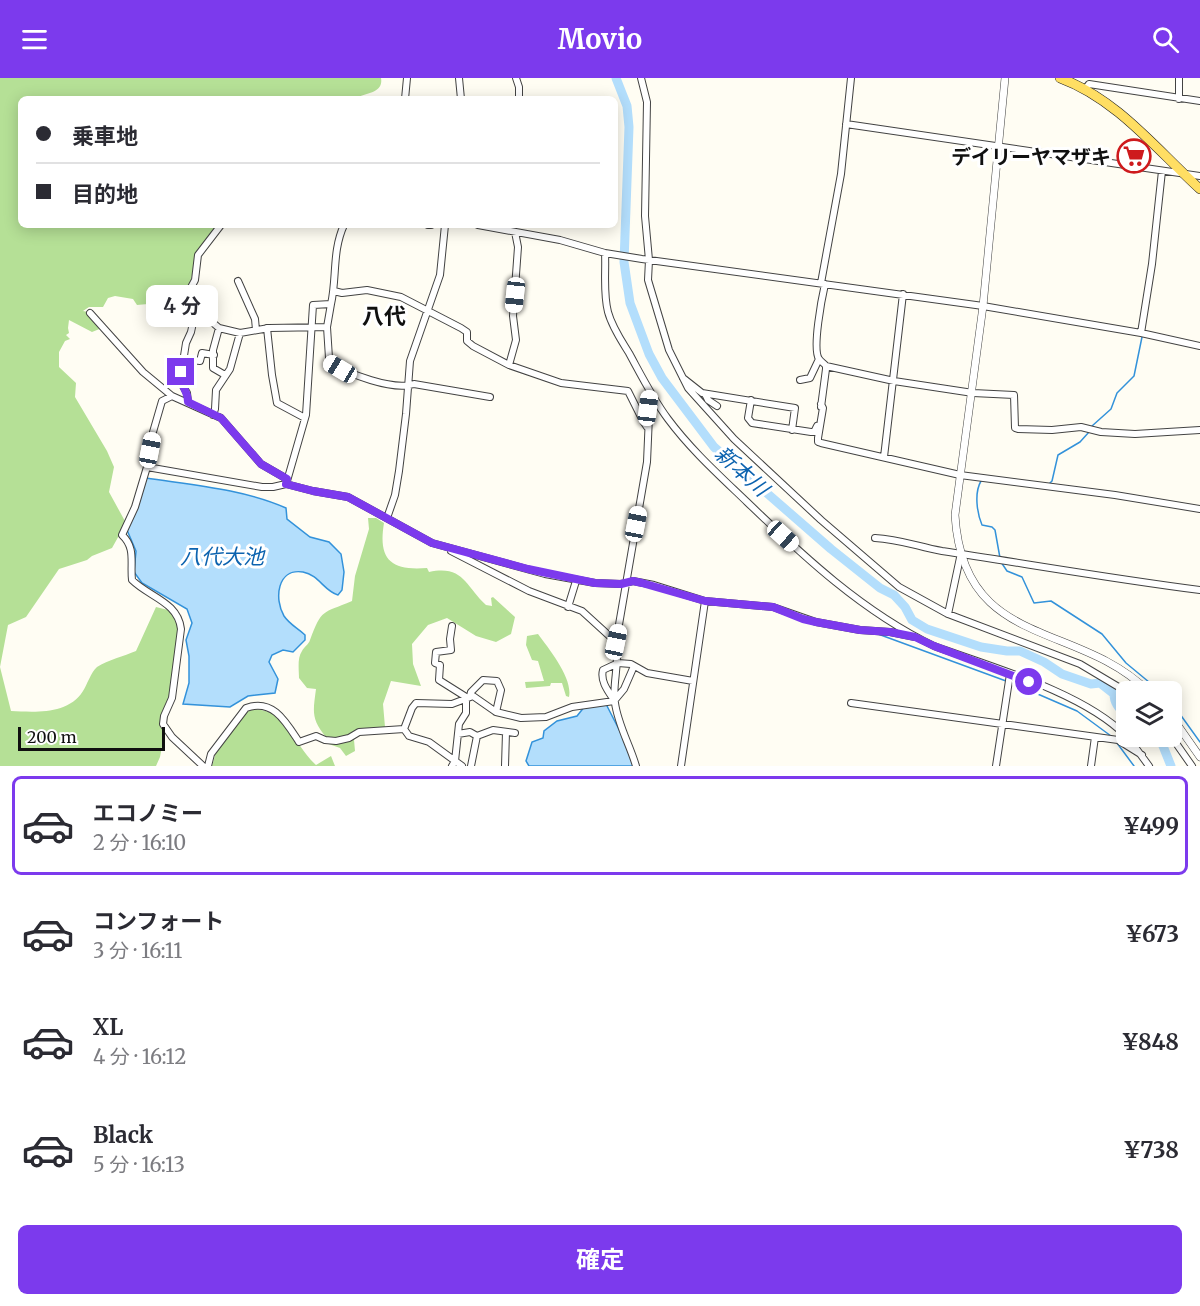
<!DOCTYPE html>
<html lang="ja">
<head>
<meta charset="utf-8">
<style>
  body { margin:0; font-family:Merriweather,"Noto Sans JP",serif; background:#f2f2f3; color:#2b2b33; height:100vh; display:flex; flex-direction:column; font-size:22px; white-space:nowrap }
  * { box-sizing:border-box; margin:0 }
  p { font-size:20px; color:#7c7c81 }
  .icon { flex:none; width:33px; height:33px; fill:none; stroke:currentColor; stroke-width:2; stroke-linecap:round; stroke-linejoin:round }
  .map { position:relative; height:688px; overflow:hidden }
  .drawer { display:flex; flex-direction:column; background:#fff; flex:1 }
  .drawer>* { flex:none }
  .hud { position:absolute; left:18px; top:18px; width:600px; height:132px; border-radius:9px; box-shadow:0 3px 15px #0003; display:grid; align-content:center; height:132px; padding:0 18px; background:#fff }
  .fabs { position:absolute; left:1116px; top:603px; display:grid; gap:12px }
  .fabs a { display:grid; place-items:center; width:66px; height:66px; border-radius:9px; background:#fff; box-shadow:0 3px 15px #0003; font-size:30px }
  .scale { position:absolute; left:18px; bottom:15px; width:147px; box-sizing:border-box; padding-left:6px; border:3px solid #101010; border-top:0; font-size:16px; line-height:21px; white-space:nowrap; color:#101010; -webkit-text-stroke:4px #fff; paint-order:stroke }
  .end { position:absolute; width:27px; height:27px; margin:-14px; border:8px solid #7c3aed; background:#fff; box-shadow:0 0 0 3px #fff }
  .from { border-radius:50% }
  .bubble { position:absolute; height:42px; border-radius:9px; background:#fff; box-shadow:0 3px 15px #0003; font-size:20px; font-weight:700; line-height:42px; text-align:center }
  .car { position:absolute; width:18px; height:36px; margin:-18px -9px; border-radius:8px; box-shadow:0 0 4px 2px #0007; background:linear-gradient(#fff 24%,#345 0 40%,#fff 0 76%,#345 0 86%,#fff 0) }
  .hud b { display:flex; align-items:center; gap:21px; height:57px; font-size:22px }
  .hud b+b { border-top:2px solid #e1e1e2 }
  .hud i { width:15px; height:15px; background:#2b2b33 }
  ul { padding:10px 0 0; list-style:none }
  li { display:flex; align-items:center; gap:18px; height:99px; margin:0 12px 9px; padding:0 6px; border:3px solid transparent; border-radius:9px }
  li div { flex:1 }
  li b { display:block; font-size:22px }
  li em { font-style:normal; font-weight:700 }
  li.active { border-color:#7c3aed }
  li>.icon { width:54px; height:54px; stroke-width:1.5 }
  .button { display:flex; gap:12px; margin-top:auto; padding:12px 18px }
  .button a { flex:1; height:69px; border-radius:9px; background:#7c3aed; color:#fff; font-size:24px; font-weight:700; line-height:69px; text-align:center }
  header { display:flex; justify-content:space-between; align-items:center; height:78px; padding:0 18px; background:#7c3aed; color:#fff; font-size:27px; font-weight:700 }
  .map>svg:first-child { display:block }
</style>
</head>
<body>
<header><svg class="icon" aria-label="menu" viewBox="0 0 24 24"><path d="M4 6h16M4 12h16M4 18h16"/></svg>Movio<svg class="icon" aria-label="search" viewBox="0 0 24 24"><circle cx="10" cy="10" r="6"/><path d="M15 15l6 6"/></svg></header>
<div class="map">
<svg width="1200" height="688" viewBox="0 0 1200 688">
  <rect width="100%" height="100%" fill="#fffdf3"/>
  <path fill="#b5e096" d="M0 0H381C384 16 363 15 353 21H21V147H217L196 175 191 202 185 213 148 226 137 227 133 221 115 218 108 220 103 229H89L83 233 88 234 102 250 92 254 69 242 68 250 69 255 66 257 70 261 65 263 59 274V289L76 305 75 319 107 373 114 389 109 414 126 445 112 470 92 478 87 482 59 491 26 539 8 547 0 589 11 633C35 634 68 637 83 613 87 607 91 594 97 589 108 582 124 578 136 573L156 529 172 533 178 542 179 550 170 616 162 634 161 644 165 653 160 679 156 688H0Z
    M368 440H376L384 445C378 481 390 493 427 490L429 494C464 487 465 508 486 527L492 528 491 520 493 519 515 539 511 556 496 564 476 558 447 540 428 547 412 566 413 586 421 608 391 603 383 626 385 649 358 653 354 662 355 673 346 678 340 670 326 665V659C311 641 313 634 316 611L307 610 299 600C299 592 297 580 302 573 304 569 309 566 310 562 322 530 322 536 352 523L355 498 369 451Z
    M538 556C549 571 573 600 569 619L566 618 562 605H551L550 608 526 610 525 604 544 603 538 583 532 582 526 567 527 558Z
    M251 631C289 631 291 664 316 687L331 678 335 688H212L216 674 246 634Z"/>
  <path fill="#b3defc" stroke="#3392da" stroke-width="1.5" d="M146 400C192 407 243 411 286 430L287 441 310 459 329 464 341 476 344 494 342 512 338 517C324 513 319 497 303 494 277 490 274 521 284 538 290 547 298 550 305 557V562L293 574 283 572 272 577 269 584 278 601 275 615 248 618 230 629 183 626 189 605V578L186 562 192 545 187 531 142 505 134 494 136 473 127 452Z
    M606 626 630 673 634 688H529L526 683 532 664 543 660 544 653 557 643 577 638 585 628Z"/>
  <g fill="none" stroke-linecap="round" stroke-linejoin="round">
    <path stroke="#3392da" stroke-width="1.5" d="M1092 348 1111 331 1117 315 1134 298 1142 259
      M981 403C974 415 977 435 982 447L992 449 995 452 1000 480
      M1049 406 1052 403 1058 377 1080 364 1089 354
      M1001 484 1007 493 1022 499 1034 525 1051 523 1102 556 1126 585 1161 614
      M878 556 1006 603
      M1010 604 1077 633 1111 658
      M1172 625 1200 664
      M1117 665 1134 688"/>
    <path stroke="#b3defc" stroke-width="9" d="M616 0 627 28 629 49 624 184 630 225 649 276 662 300 714 369 831 471 880 510 894 517 905 529 912 542 927 551 981 569 1007 573H1020L1044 584 1062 596 1091 606 1100 605 1114 616C1114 625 1119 631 1126 636
      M1157 658 1163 668 1171 688"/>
    <g stroke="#434343" stroke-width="8">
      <path id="minor" d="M459 0 461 21
        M516 0 519 9V21
        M641 0 647 24 645 138 649 182 648 202 669 272 688 310 734 361 821 442 899 509 948 536 1080 586 1127 614
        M1179 0V21
        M1086 10 1089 6 1200 23
        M405 21 407 0
        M846 46 1200 98
        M428 147H431
        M478 147 560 162 605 175 642 181 983 228 1141 255 1200 268
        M605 175C606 194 603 215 608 234 612 249 621 262 629 275 641 297 653 321 668 341 691 372 720 398 747 424 803 478 863 534 934 568 992 589 1084 615 1126 658
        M238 203 255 241 256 252
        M821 205 841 96 851 0
        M334 213 342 215 367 212 401 219 461 250 467 254V263L473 268 509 287 561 305 628 313 643 343 647 349
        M331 226 327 249 329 280 330 284C348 296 393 313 414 306L490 319
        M90 235 143 294 172 318
        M194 240 212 244 219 250 240 255 269 250 327 249
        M219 250 213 272V290L225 297
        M267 250 272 297 277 325 305 340
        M1141 255 1152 186 1162 93
        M183 281 200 283 202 275 214 277
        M509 287 516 262 513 238 518 169 515 154
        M826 288 894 303 973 315 1014 317 1015 350 1018 351 1052 352 1081 349 1101 354 1135 356 1200 352
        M683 300 702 315 795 330 792 352
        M800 302 810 300 819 281
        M705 316 708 322 717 328
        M751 322 748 340 752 345 811 354H814L817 348
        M188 324 187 315 180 303 186 265 191 254 194 240 188 219V215L195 202 198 177 221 147
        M821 326 823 330 818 360V364L821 365 960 397 1115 417 1200 431
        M821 329 826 291V288C824 285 821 284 819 281 812 271 822 219 825 206
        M213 337 215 331 216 312 230 291 240 255
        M884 379 903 216
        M147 389 262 409H273L286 406 313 413 348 419 432 465 545 496 595 505 621 506 633 503 654 507 705 523 773 529 816 544 860 552 890 554 915 559
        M287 403 306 337 313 227 331 226C337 200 332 173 344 147
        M387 440 395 417 399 393 406 336 410 283 440 197 445 147
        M875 460C899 461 919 469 942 473 1028 486 1114 501 1200 512
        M451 473 529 513 582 533 616 564
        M568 529 576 503
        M948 536 961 475
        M470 618 471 614 483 602 497 603 501 612 496 634
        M614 622C608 613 600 603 603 592L618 585 631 586 647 595 693 603
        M851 625 1118 662 1142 677
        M404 651 412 630 416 625 452 626 473 618 496 634 521 640 546 639 572 629 614 623 624 611 634 588
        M404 651 409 658 429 664 462 688
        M458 656 470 654 477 658 471 688
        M477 658 493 652 515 655
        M1127 658 1149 688
        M1171 658 1192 688
        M203 688 172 659 163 646 164 638 172 620 181 551C178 524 149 519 132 502 130 485 136 470 122 457L135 429 147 389 153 354 162 323 172 318 221 340 261 386 287 401
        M208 688 211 676 246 630C273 620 286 644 299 664L316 658 325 662 336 663 349 660 359 654 404 651
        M452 688 455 683 459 646 466 635V619L439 602 440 587 435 585 436 574 451 572 450 561 452 548
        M505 688 506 654
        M636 688C630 667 618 647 615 625 612 605 620 587 616 564L647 384 650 315
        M681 688 705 523
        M996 688 1010 596
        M1091 688 1095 659"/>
    </g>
    <g stroke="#434343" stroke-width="8">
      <path id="tertiary" d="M1005 0 983 228 955 437C963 572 1077 542 1149 614
        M1172 639 1200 679"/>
    </g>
    <g stroke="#212121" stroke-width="10">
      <path id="primary" d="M1060 0C1117 21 1156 71 1200 111"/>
    </g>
    <use href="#minor" stroke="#fff" stroke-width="6"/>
    <use href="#tertiary" stroke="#fff" stroke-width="7"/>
    <use href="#primary" stroke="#ffde63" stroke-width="9"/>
  </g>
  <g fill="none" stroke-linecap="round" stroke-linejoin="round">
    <path stroke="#7c3aed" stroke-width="8" d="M181 294C179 308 188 311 188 324L221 340 261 386 287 401 286 406 313 413 348 419 432 465 528 491 595 505 621 506 633 503 642 505 705 523 773 529 803 541 816 544 860 552 890 554 915 559 934 568 1029 604"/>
  </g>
  <defs>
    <g id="supermarket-ring" transform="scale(1.725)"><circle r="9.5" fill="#fff" stroke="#ce1a1d" stroke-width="1.5"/><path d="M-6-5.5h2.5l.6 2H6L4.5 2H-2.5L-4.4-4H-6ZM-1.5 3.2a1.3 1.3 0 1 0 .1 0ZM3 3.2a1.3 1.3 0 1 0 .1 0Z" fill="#ce1a1d"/></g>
  </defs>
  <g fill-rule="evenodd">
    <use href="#supermarket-ring" x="1134" y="78"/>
  </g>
  <g text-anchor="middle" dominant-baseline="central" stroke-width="6" stroke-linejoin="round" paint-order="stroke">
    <g font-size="20" font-weight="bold" fill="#101010" stroke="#fff" text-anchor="end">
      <text x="1111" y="78">デイリーヤマザキ</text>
    </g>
    <g font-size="21" font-style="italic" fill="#0c63af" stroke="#fff">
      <text transform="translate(742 393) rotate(42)">新本川</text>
      <text x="222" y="478">八代大池</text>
    </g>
    <g font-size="22" font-weight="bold" fill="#101010" stroke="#fff">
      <text x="384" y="238">八代</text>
    </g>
  </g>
</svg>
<div class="fabs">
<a><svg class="icon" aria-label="layers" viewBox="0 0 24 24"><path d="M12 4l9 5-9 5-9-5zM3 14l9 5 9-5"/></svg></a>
</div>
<div class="scale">200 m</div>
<i class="end from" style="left:1029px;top:604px"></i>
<i class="end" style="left:181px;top:294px"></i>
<div class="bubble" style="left:146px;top:207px;width:72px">4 分</div>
<i class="car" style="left:515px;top:217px;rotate:186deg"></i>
<i class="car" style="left:340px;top:291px;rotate:301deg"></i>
<i class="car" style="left:648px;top:330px;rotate:7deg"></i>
<i class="car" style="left:150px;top:372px;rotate:11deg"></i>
<i class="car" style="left:636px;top:446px;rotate:11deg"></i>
<i class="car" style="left:783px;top:458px;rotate:132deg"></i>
<i class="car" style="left:616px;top:564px;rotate:12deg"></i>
<div class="hud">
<b><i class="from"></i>乗車地</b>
<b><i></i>目的地</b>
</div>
</div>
<section class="drawer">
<ul>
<li class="active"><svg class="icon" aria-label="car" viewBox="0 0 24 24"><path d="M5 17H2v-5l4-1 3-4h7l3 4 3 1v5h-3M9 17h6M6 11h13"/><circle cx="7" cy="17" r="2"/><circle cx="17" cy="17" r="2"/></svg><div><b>エコノミー</b><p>2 分 · 16:10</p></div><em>¥499</em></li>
<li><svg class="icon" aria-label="car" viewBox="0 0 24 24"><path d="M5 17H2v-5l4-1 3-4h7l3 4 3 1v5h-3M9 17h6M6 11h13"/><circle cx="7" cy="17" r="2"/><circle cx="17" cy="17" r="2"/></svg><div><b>コンフォート</b><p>3 分 · 16:11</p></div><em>¥673</em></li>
<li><svg class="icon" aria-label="car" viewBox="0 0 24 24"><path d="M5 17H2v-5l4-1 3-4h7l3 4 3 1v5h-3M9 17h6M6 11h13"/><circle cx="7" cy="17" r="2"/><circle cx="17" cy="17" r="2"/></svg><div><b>XL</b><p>4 分 · 16:12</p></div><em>¥848</em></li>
<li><svg class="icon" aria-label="car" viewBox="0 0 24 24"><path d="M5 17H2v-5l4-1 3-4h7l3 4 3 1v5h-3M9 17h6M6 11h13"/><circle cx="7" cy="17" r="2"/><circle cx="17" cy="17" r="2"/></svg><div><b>Black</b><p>5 分 · 16:13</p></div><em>¥738</em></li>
</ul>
<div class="button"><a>確定</a></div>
</section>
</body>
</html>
